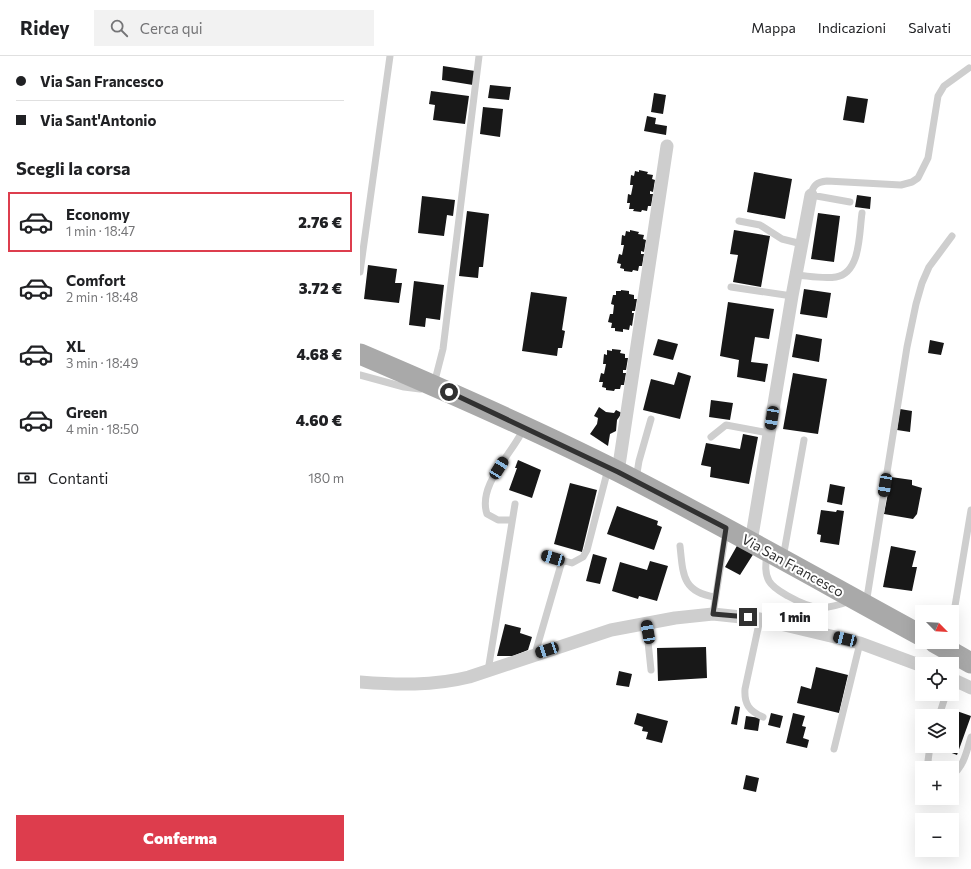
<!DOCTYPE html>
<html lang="it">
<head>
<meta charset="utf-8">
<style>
  body { margin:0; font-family:Commissioner,sans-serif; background:#f2f2f2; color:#202124; height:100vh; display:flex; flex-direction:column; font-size:15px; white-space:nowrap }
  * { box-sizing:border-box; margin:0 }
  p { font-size:13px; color:#757577 }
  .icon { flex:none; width:22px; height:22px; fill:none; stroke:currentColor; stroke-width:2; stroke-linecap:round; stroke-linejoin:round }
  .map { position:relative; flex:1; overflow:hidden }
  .drawer { display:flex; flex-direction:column; background:#fff; width:360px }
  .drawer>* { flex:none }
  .hud { display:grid; align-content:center; height:88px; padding:0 16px; background:#fff }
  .needle { width:26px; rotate:114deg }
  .buttons { position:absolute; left:555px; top:549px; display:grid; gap:8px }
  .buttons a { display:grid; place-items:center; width:44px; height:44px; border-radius:0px; background:#fff; box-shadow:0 4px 16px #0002; font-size:20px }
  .end { position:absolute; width:18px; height:18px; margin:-9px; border:5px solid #313131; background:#fff; box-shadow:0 0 0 2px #fff }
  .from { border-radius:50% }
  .bubble { position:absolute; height:28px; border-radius:0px; background:#fff; box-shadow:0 4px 16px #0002; font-size:13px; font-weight:800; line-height:28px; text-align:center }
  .car { position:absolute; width:12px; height:24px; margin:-12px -6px; border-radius:5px; box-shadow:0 0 3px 1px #0007; background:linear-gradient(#222 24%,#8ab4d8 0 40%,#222 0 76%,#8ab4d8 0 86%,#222 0) }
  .hud b { display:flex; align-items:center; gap:14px; height:38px; font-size:15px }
  .hud b+b { border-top:1px solid #e0e0e0 }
  .hud i { width:10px; height:10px; background:#202124 }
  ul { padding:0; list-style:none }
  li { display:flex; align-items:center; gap:12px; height:60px; margin:0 8px 6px; padding:0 8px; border:2px solid transparent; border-radius:0px }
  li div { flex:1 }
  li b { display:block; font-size:15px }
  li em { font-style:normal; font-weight:800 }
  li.active { border-color:#dd3d4d }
  li>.icon { width:36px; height:36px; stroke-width:1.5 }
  h2 { padding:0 16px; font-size:18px; line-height:48px }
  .pay { display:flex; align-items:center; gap:10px; height:44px; padding:0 16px; font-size:15px }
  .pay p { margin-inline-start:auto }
  .action { display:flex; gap:8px; margin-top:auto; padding:8px 16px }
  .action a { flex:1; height:46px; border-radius:0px; background:#dd3d4d; color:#fff; font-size:16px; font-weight:800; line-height:46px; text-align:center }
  header { display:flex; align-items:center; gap:24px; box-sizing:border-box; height:56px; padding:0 20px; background:#fff; border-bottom:1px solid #e0e0e0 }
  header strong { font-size:19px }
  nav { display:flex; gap:22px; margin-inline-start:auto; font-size:14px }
  .search { width:280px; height:36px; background:#f2f2f2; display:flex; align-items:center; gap:10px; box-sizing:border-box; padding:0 14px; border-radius:0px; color:#757577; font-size:15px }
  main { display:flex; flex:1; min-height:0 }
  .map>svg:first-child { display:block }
</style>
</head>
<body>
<header>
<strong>Ridey</strong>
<div class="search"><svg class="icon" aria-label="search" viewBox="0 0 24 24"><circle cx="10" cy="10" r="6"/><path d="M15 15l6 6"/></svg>Cerca qui</div>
<nav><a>Mappa</a><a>Indicazioni</a><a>Salvati</a></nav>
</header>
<main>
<section class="drawer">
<div class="hud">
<b><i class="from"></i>Via San Francesco</b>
<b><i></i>Via Sant'Antonio</b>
</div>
<h2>Scegli la corsa</h2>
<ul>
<li class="active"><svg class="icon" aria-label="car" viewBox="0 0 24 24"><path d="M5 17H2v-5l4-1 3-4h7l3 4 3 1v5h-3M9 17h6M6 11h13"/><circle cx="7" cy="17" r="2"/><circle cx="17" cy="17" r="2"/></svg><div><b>Economy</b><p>1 min · 18:47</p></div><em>2.76 €</em></li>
<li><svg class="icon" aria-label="car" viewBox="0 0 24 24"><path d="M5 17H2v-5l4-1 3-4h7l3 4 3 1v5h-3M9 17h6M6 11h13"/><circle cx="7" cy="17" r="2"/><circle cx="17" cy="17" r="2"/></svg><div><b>Comfort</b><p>2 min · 18:48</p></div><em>3.72 €</em></li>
<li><svg class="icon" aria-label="car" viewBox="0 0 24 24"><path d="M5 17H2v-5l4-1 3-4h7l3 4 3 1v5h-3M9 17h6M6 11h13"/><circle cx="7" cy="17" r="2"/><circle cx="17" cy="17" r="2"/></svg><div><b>XL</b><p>3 min · 18:49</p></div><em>4.68 €</em></li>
<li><svg class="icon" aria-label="car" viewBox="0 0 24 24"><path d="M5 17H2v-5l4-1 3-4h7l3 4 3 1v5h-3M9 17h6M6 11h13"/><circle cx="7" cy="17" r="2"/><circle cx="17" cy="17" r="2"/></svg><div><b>Green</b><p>4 min · 18:50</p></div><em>4.60 €</em></li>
</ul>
<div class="pay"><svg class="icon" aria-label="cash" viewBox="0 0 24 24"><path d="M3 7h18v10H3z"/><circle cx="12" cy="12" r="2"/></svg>Contanti<p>180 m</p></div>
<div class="action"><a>Conferma</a></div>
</section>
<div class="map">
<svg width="611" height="813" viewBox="0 0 611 813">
  <rect width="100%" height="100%" fill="#fff"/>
  <path fill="#181818" d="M83 10 115 15 113 29 82 24Z
    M130 29 151 31 149 44 128 42Z
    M71 35 109 40 105 68 73 64 75 49 69 48Z
    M294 37 306 39 303 58 291 56Z
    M487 40 508 43 504 67 483 64Z
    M123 51 143 53 140 81 120 78Z
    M287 60 296 62 295 68 307 70 306 79 284 75Z
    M279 114 288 116 287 118 293 119 292 123 295 124 293 136 290 135V138H293L291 150H288L287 155 282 154 281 156 273 155 274 153H269L270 147H267L268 138 271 139 273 129H270L271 119 274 120 275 115 279 116Z
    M394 116 432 123 425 163 387 156Z
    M497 139 511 141 510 153 495 151Z
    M62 140 95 144 93 160 87 159 84 180 58 177Z
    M107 155 129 158 123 211H119L118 222 99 220Z
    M458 157 480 160 474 206 451 203Z
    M270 174 279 176 278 178 284 179 283 183 286 184 284 196 281 195V198H284L282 210H279L278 215 273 214 272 216 264 215V213L260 212 261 208 257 207 259 198 262 199 264 189H261L262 179 265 180 266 175 270 176Z
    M374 174 410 180 401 231 373 226 378 199 370 198Z
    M8 209 37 213 35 227H42L39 247 4 243Z
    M54 225 84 229 80 264 66 262 65 271 49 269Z
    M444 233 471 237 467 262 440 258Z
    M261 234 269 235V238L274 239V243H277L275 255H272V257H274L272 270 270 269 269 274 263 273V276L255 275V272H251L252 267 248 266 250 258H253L254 249 251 248 253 239H256V235H261Z
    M171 236 207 241 202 274 205 275 202 292H198L197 300 162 295Z
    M368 246 414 253 409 283 395 281 391 306 408 308 405 326 377 321 379 304 360 300Z
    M436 278 462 283 459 306 432 301Z
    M298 283 318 288 313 304 293 299Z
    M570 284 584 287 581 299 568 297Z
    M252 293 261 294 260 297 265 298V302H268L266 314H263V317H266L264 329H261L260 333H255L254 335 246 334V332L242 331 243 326H239L241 317 244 318 246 308H243L244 298 247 299V294L252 295Z
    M318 316 331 320 320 363 283 354 291 323 314 329Z
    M433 317 467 323 458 378 423 373Z
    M351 344 373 347 370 364 349 361Z
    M239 351 246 356 254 357 256 354 262 357 257 364 256 375 250 378 248 390 230 378 237 368 238 362 234 360Z
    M540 353 552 355 550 376 537 374Z
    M383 378 398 381 389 428 350 421 351 411 341 409 346 387 380 393Z
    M158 404 181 414 172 442 149 434 157 412H155Z
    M531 421 552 424V429L562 432 557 458 553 463 524 458Z
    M210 427 237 434 222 496 194 488Z
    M470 428 485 431 482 449 467 446Z
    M257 450 298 465 297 469 302 471 294 494 247 478Z
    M461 454 476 456 477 454 484 455 479 489 460 486 461 479 457 478Z
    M378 488 394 497 380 519 365 511Z
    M531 490 556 495 552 511H557L552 535 523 531Z
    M233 498 247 502 240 528 226 525Z
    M290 505 308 510 297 545 279 540 278 543 252 535 260 506 287 514Z
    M145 568 161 572 160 577 172 581 168 594 153 600H137Z
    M346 591 347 622 298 625 297 592Z
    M456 611 488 619 479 657 437 647 441 630 451 633Z
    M259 615 272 618 269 631 256 629Z
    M375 650 380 651 377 669 371 668Z
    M591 653 611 660 597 699 576 691 592 690V660H588Z
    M277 657 308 665 302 687 286 683 288 676 282 675 283 671 274 668Z
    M411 657 423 660 420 672 408 669Z
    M433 657 445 660 442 670 446 671 443 682 449 684 447 692 426 687Z
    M386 660 400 662 398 675 384 673Z
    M386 719 399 722 396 736 383 733Z"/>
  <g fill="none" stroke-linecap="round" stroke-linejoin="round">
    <path stroke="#cecece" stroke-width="7" d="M490 146 451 139C453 129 457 126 467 125L541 129 552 126 558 122 568 102 578 40 584 30 609 12
      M379 165 400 169 422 183 442 188
      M0 216 30 0
      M436 219C449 220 463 223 476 221 501 217 499 177 502 157
      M371 231 432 240
      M0 319 44 331 60 333
      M74 328 83 293 119 0
      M351 381 366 369 409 377
      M276 423 279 405 291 363
      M152 464H138L127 458C117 429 153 397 164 372
      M320 490C323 518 322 536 355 541
      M407 497C406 506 404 516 409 525 413 532 421 536 428 540 453 554 463 555 490 545
      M184 499 212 507 223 501 227 494 248 413
      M423 502 444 384
      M506 548 547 291 556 248 562 227 569 211 592 180
      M353 558 366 475
      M400 563 385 633C384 648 389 655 403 661
      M286 567 291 614
      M592 568 611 454
      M175 598 202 505
      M128 615 155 448
      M579 660 586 638
      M570 690 568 705 571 712
      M474 693 500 587
      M592 719C604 711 607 694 611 681"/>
    <path stroke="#cecece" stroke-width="13" d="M258 416 307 90
      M391 486 432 240 451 139
      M592 623 611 632
      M0 626C37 629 73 630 109 621L251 574 315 562 353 558 400 563 500 587 562 610"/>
    <path stroke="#a9a9a9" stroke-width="21" d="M0 298C87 335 174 373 259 416 361 468 461 525 562 580
      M574 586 611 607"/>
  </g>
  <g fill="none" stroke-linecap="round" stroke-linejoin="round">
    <path stroke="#313131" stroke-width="5" d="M89 336 258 416 366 472 353 558 388 561"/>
  </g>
  <g text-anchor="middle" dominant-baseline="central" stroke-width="4" stroke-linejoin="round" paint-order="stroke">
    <g font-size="14" fill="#313131" stroke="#fff">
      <text transform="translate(433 509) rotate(29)">Via San Francesco</text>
    </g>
  </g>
</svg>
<div class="buttons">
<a><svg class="needle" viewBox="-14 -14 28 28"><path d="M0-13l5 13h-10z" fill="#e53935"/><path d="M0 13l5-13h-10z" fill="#757577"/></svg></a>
<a><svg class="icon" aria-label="locate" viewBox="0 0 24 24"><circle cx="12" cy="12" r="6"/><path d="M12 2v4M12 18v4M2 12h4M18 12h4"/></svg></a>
<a><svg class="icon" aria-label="layers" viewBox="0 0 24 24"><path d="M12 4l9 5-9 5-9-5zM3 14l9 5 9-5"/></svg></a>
<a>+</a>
<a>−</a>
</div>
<i class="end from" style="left:89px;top:336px"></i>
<i class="end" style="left:388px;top:561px"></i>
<div class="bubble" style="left:402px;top:547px;width:66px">1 min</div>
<i class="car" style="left:412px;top:362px;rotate:189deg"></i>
<i class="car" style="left:139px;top:412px;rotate:32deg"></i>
<i class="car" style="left:525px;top:429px;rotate:189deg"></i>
<i class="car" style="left:193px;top:502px;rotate:287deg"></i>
<i class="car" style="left:288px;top:576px;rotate:350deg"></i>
<i class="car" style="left:485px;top:583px;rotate:284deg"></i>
<i class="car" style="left:187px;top:594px;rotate:252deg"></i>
</div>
</main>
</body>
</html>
